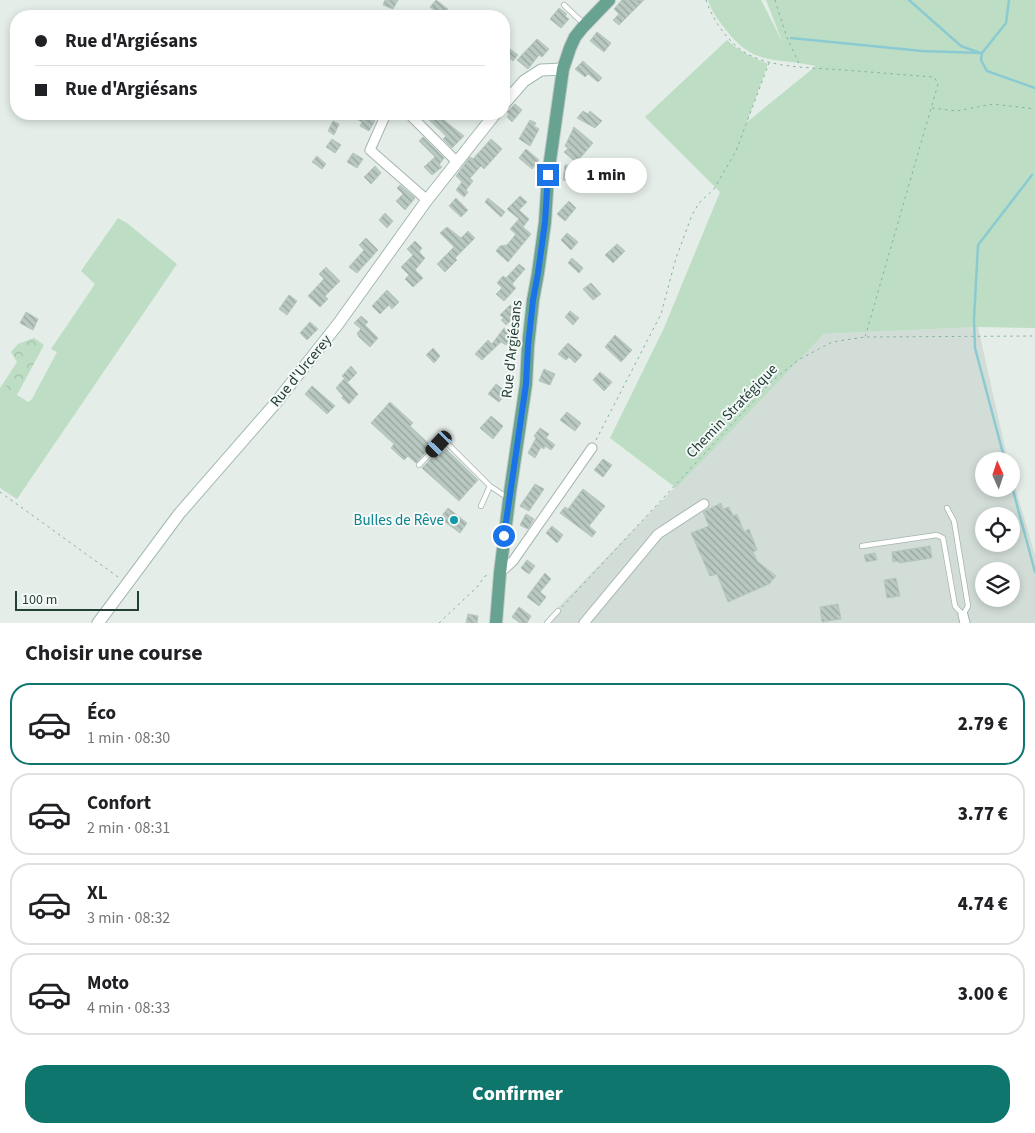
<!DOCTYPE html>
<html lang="fr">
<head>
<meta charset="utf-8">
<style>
  body { margin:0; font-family:"Source Sans 3",sans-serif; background:#f2f2f2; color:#202124; height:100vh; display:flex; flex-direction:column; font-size:19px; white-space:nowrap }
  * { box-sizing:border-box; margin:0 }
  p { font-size:16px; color:#757577 }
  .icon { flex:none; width:28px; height:28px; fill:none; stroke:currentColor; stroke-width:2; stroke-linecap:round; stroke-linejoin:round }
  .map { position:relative; height:623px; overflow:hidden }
  .panel { display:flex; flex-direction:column; background:#fff; flex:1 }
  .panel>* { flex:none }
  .hud { position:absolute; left:10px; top:10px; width:500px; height:110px; border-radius:20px; box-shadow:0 2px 8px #0003; display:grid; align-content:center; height:110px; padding:0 25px; background:#fff }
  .needle { width:32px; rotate:357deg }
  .tools { position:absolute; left:975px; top:452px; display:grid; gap:10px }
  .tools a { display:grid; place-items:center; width:45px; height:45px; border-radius:50%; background:#fff; box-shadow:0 2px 8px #0003; font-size:25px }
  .scale { position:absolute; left:15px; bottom:12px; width:124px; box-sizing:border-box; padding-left:5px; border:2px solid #233f36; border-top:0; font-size:14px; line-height:18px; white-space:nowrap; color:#233f36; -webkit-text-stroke:4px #f4f9f7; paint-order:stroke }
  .end { position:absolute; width:22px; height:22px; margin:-11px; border:6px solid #1a73e8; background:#fff; box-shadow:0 0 0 2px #fff }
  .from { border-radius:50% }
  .bubble { position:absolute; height:35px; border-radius:18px; background:#fff; box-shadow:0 2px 8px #0003; font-size:16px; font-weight:800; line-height:35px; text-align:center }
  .car { position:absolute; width:15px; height:30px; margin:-15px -8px; border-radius:6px; box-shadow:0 0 4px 1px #0007; background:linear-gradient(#222 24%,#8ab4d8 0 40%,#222 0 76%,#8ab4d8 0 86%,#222 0) }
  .hud b { display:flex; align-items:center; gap:18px; height:48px; font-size:19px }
  .hud b+b { border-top:1px solid #e0e0e0 }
  .hud i { width:12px; height:12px; background:#202124 }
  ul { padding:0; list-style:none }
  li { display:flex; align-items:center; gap:15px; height:82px; margin:0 10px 8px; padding:0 15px; border:2px solid #e0e0e0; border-radius:20px }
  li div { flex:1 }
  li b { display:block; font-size:19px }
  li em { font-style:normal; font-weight:800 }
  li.active { border-color:#0f766e }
  li>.icon { width:45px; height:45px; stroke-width:1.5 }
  h2 { padding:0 25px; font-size:22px; line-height:60px }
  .primary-button { display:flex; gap:10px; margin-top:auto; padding:10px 25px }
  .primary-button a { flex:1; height:58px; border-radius:20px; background:#0f766e; color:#fff; font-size:20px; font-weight:800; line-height:58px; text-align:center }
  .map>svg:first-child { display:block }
</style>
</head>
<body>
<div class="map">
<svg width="1035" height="623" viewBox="0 0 1035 623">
  <defs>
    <pattern id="forest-crowns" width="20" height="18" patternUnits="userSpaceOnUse" patternTransform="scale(1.25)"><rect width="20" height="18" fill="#bddec4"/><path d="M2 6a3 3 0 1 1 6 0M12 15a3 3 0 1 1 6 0" fill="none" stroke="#a2c0a9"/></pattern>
    <pattern id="building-back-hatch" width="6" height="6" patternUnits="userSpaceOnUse" patternTransform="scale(1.25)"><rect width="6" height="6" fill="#b9c8c1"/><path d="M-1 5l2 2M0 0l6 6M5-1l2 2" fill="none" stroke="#96a49e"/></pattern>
  </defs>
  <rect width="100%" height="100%" fill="#e4ede8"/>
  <path fill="#d2ddd7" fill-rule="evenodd" d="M978 327 1008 461H984V489H1011V473L1035 555V623H543L824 334ZM984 516H1011V544H984ZM984 571H1011V599H984Z"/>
  <path fill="#bddec4" d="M708 0H761L782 41 766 0H1035V328L978 327 824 334 676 488 610 438 664 328 720 192 645 117 727 40C740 52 753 57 768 64L747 122 816 66C777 57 754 67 726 30 719 21 711 11 708 0Z
    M118 218 127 223 177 264 17 499 0 488V388L4 382 9 390 28 402 32 399 57 352 51 349 95 284 81 271Z"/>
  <path fill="url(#forest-crowns)" d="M34 338 44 345 17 395 8 390 4 382 17 362 11 352 18 344Z"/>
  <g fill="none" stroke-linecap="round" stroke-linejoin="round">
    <path stroke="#8ccad2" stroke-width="2.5" d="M909 0 961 46 980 53
      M1009 0 1006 23 982 53 981 60 987 71 1035 88
      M791 38 922 51 982 53
      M1005 461 975 348 974 319 978 245 1032 175
      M1011 483 1035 572"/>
  </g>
  <path fill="url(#building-back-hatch)" stroke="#b6c7bf" d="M385 0H398L393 9 383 5Z
    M436 0 448 9 442 16 430 7Z
    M622 0H644L619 25 613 20 619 14 614 9Z
    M559 8 567 14 565 16 569 19 561 28 550 19Z
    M597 32 611 43 604 52 590 41Z
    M537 39 549 49 542 57 539 55 528 69 517 60Z
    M509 48 518 55 513 61 504 53Z
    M583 61 602 78 598 82 588 74 585 77 575 69Z
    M515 104 522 110 512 122 507 117 509 114 507 112Z
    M583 111 588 114 590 111 602 121 595 128 577 118Z
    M347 114H362L375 121 369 131 360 126 362 122Z
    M432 114H436L464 136 452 148 443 139 446 136 428 119Z
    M530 120 536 123 534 126 539 129 530 146 519 139Z
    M333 121 339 124 334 135 328 131Z
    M574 127 593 143 580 158 588 165 579 175 578 186 570 185 571 181 563 180 565 165 581 167 564 152 568 148 570 149 565 146Z
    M423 137 444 158 439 165 442 167 432 175 424 167 435 157 419 141Z
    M332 139 341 145 335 153 326 147Z
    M491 139 502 149 484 169 481 166 470 178 473 181 466 190 468 192 464 197 456 190 462 182 456 176 470 157 473 159Z
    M526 149 539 160 532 169 519 158Z
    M353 153 363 159 357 168 347 162Z
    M317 156 326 164 322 169 312 162Z
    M375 166 381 173 371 184 364 177Z
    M400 185 415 198 405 210 396 201 403 194 397 188Z
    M520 196 527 202 519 210 529 219 523 227 531 234 508 262 496 251 500 246 507 245 516 234 510 229 519 219 507 209Z
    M456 198 468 210 461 217 449 206Z
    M488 198 505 212 501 217 485 202Z
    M569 201 576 208 565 221 557 214Z
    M385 213 393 221 387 228 379 220Z
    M447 227 461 238 468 231 475 238 455 258 457 260 445 272 437 264 454 247 440 233Z
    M567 233 578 242 571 250 561 240Z
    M366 238 378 250 357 273 349 267 364 250 359 245Z
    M415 241 422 248 419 252 425 258 415 270 423 278 413 287 405 279 409 275 401 267 413 255 407 249Z
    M617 244 625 251 613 263 605 255Z
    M572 258 583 268 579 273 568 263Z
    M519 264 525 269 512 284 516 288 504 301 496 294 502 288 497 283 503 276 506 278Z
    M326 267 340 281 325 296 328 299 320 307 308 296 324 279 319 274Z
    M591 283 601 294 593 300 583 289Z
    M387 290 399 302 392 309 389 305 380 314 372 306Z
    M289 295 297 301 287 315 279 309Z
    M510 305 518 314 506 325 501 320 504 318 500 315Z
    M570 311 579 318 573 325 565 317Z
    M26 312 38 319 33 330 20 323Z
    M361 316 368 322 365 325 378 338 370 347 359 337 357 333 361 329 354 323Z
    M310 322 318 329 307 340 300 333Z
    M504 328 513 335 506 345 501 342 482 360 475 354 488 340 492 344Z
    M615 335 632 350 621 362 605 347Z
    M568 343 582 355 575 363 569 357 566 360 558 354Z
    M433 348 440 356 434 363 426 355Z
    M351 366 357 373 348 382 342 376Z
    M544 369 555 374 550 385 539 381Z
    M600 372 612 382 604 391 593 380Z
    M344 379 358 394 349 404 342 398 343 396 336 388Z
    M496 384 507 392 499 402 488 394Z
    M312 386 335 406 327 414 305 394Z
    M390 402 413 423 410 426 429 444 431 441 434 443 416 463 408 456 404 460 391 448 394 444 371 423Z
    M567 412 581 423 575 431 560 420Z
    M491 416 503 426 493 439 480 428Z
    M540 428 549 434 546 438 555 445 551 450 545 446 544 449 541 447 535 458 528 453 536 438 534 436Z
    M440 449 444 452 446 449 478 480 459 501 422 468Z
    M603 459 612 465 603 477 594 470Z
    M535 484 544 489 529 511 520 506Z
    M583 489 605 506 589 526 596 532 592 537 560 513 565 507 568 509Z
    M721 503 723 509 729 507 733 516 737 514 744 532 749 529 757 550 753 552 757 561 776 576 769 584 728 602 717 574 710 576 691 533 709 526 703 512Z
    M448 508 467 523 460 533 440 518Z
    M526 514 534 519 528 529 520 525Z
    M552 526 563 535 557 543 546 533Z
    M930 546 932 558 899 563V561L893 562 892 552Z
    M875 553 877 560 866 562 864 555Z
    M527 560 535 566 529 574 521 568Z
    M545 573 551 579 540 592 546 597 539 606 527 597Z
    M896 578 900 596 887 598 884 580Z
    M838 604 841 619 822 622 820 607Z
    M519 607 531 616 527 623H520L512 617Z
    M468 614 478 616 477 623H466Z"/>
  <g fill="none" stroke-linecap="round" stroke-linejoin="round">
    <g stroke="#a6b5af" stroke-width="6">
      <path id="lane" d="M564 5 584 24
        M419 465 439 444 447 443 490 486 508 498
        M481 506 490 486
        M862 546 937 535 943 538 955 606 963 615 968 606 954 521 947 508
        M547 623 558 611"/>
    </g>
    <g stroke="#a6b5af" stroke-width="11">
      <path id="street" d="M386 114 370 150 427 200
        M409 114 456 161
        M500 573 513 561 592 448
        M963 615 965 623
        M584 623 658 534 704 504"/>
    </g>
    <g stroke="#a2b9b0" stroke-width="13">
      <path id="secondary" d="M504 104 524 81 541 70 563 69
        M98 623 179 514 274 405 338 324 427 200 495 114"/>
    </g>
    <g stroke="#c1c9c7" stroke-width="14">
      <path id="primary" d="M496 623 500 573 510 492 526 384 528 346 533 300 538 273 545 222 548 175 563 69 570 48 575 37 583 27 609 0"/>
    </g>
    <path stroke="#84b1a1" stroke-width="1" stroke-dasharray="2.5 4" stroke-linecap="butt" d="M706 0C712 18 725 38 741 50 768 69 810 67 842 70 873 72 904 75 934 77L938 84 865 337
      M775 0 786 35 800 66
      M932 108 957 111 993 104 1035 109
      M596 440 661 314 676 258 692 215 699 203 714 189 736 151 769 63
      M0 492 118 577
      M562 607 773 380 800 359 832 342 865 337 1035 336
      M439 623 477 587 485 576 489 575"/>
    <use href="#lane" stroke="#fff" stroke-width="4.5"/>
    <use href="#street" stroke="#fff" stroke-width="9"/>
    <use href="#secondary" stroke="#fff" stroke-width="11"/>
    <use href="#primary" stroke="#68a291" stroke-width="12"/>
  </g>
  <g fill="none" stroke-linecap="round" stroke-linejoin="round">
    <path stroke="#1a73e8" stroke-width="6" d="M504 536 526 384 528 346 533 300 538 273 545 222 548 175"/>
  </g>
  <circle fill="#0f9aa8" stroke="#f4f9f7" stroke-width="2" cx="454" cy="520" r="5"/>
  <g text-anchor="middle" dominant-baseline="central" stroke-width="4" stroke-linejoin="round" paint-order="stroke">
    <g font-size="15" fill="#233f36" stroke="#f4f9f7">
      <text transform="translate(512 349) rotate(-84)">Rue d'Argiésans</text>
      <text transform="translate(301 371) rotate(-51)">Rue d'Urcerey</text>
      <text transform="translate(732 411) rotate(-46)">Chemin Stratégique</text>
    </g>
    <g font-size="15" fill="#0d838f" stroke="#f4f9f7" text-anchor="end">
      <text x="444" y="520">Bulles de Rêve</text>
    </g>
  </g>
</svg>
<div class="tools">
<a><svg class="needle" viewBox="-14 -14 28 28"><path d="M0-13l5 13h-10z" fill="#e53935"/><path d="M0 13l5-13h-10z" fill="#757577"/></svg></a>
<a><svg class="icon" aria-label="locate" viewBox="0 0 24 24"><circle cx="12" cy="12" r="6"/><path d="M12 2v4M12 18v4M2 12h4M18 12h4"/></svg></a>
<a><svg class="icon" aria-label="layers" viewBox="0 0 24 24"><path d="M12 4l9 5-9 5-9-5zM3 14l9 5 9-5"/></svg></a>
</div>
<div class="scale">100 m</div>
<i class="end from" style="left:504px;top:536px"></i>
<i class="end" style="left:548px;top:175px"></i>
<div class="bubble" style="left:565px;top:158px;width:82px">1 min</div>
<i class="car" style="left:439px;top:444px;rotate:223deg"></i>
<div class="hud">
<b><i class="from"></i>Rue d'Argiésans</b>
<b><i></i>Rue d'Argiésans</b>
</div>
</div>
<section class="panel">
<h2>Choisir une course</h2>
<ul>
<li class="active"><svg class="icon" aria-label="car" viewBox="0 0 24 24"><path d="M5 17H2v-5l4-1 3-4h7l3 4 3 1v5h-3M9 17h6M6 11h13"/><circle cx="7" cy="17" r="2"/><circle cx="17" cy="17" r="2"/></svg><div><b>Éco</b><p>1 min · 08:30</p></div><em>2.79 €</em></li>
<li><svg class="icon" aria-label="car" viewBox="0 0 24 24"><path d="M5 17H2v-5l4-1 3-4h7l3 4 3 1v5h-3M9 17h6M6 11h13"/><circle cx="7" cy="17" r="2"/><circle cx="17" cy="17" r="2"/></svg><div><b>Confort</b><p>2 min · 08:31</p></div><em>3.77 €</em></li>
<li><svg class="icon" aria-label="car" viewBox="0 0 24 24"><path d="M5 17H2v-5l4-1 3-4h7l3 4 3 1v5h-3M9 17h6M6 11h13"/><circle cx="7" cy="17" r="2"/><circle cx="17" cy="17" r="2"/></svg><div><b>XL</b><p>3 min · 08:32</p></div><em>4.74 €</em></li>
<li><svg class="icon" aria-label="car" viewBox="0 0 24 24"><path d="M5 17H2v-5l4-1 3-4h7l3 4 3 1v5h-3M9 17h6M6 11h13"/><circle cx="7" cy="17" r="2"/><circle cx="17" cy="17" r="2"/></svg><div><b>Moto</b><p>4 min · 08:33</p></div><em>3.00 €</em></li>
</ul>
<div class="primary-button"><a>Confirmer</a></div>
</section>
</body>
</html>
